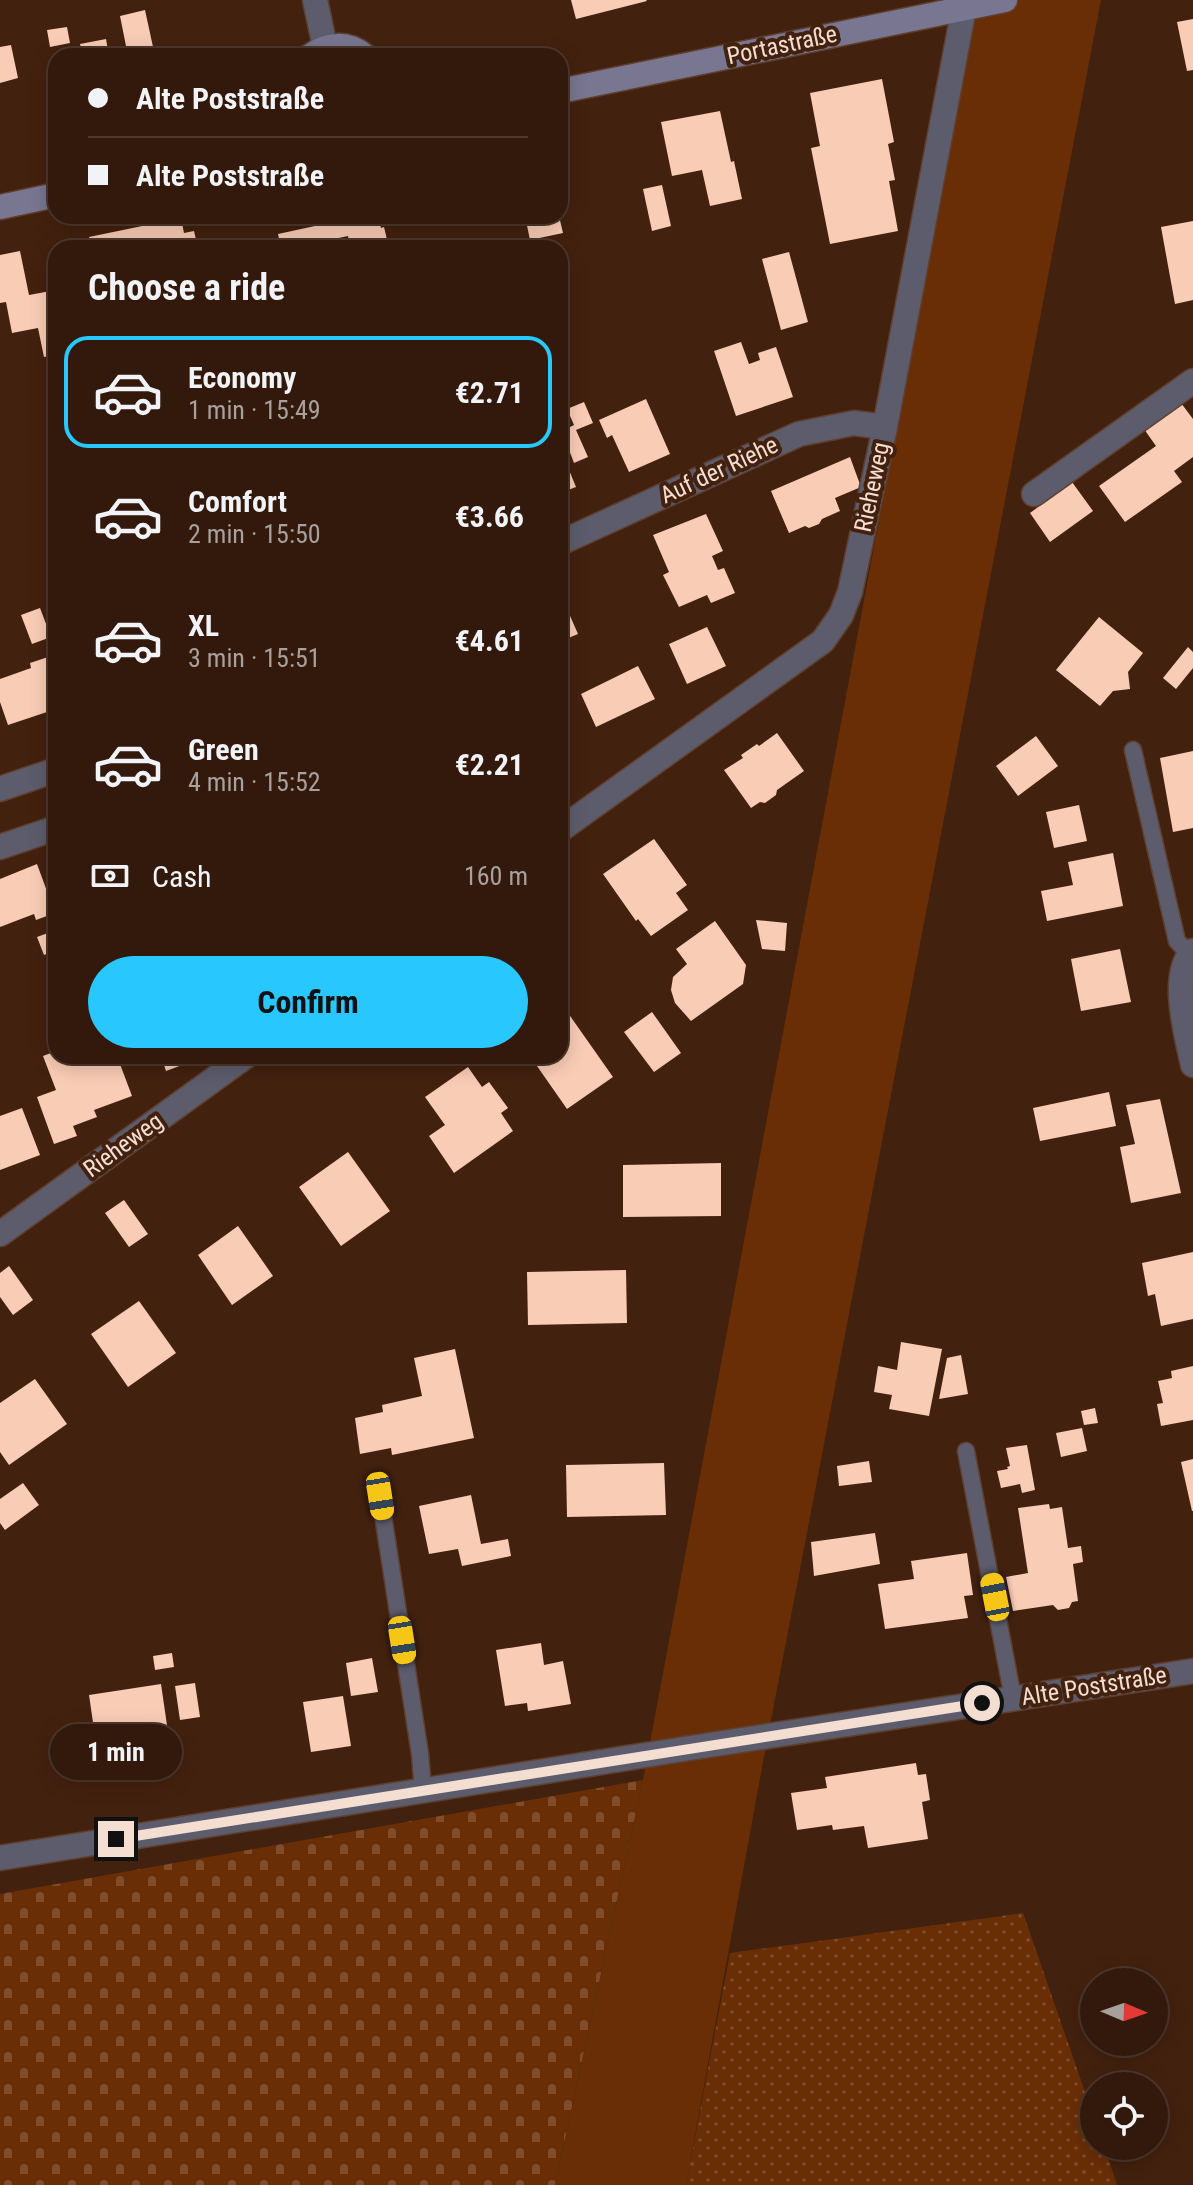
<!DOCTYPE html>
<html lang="en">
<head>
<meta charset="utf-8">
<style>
  body { margin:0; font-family:"Roboto Condensed",sans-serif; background:#3d2619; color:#f1f3f6; height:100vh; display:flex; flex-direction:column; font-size:30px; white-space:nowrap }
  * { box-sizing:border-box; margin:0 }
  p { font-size:26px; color:#a8a09d }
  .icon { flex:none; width:44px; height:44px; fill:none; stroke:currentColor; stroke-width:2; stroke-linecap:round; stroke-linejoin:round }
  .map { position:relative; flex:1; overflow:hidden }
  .side { position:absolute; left:48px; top:240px; width:520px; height:824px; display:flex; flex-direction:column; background:#32190b; border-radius:24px; box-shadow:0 4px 20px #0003,0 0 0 2px #4d382c }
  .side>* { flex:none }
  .banner { position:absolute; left:48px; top:48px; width:520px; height:176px; border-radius:24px; box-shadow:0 4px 20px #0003,0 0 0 2px #4d382c; display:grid; align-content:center; height:176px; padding:0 40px; background:#32190b }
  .needle { width:52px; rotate:92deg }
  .tools { position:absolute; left:1080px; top:1968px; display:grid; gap:16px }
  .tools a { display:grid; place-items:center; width:88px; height:88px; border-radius:50%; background:#32190b; box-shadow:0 4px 20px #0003,0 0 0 2px #4d382c; font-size:40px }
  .end { position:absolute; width:36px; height:36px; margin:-18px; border:10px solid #f4ddd1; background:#111; box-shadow:0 0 0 4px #111 }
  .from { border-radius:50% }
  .bubble { position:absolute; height:56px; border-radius:28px; background:#32190b; box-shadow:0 4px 20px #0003,0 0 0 2px #4d382c; font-size:26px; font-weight:700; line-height:56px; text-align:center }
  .car { position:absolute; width:24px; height:48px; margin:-24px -12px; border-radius:10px; box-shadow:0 0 6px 2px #0007; background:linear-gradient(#f5c518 24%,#345 0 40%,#f5c518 0 76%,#345 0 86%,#f5c518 0) }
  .banner b { display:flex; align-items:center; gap:28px; height:76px; font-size:30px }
  .banner b+b { border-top:2px solid #4d382c }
  .banner i { width:20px; height:20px; background:#f1f3f6 }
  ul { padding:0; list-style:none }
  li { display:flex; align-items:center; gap:24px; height:112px; margin:0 16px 12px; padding:0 24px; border:4px solid transparent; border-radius:24px }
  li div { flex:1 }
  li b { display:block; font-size:30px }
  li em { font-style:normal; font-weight:700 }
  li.active { border-color:#28c8ff }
  li>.icon { width:72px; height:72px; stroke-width:1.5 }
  h2 { padding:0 40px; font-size:36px; line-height:96px }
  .pay { display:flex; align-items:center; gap:20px; height:88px; padding:0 40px; font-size:30px }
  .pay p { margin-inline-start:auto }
  .button { display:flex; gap:16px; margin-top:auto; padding:16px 40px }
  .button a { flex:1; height:92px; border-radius:48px; background:#28c8ff; color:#111; font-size:32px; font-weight:700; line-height:92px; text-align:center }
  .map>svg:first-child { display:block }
</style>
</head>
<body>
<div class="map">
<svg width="1193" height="2185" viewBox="0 0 1193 2185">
  <defs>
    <pattern id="cemetery-stones" width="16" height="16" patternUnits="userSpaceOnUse" patternTransform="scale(2)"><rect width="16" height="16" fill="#6a2e07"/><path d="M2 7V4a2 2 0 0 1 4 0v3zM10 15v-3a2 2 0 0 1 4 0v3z" fill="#804c2a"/></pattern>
    <pattern id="garden-dots" width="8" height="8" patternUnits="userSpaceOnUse" patternTransform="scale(2)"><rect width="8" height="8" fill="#6a2e07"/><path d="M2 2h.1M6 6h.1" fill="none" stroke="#804c2a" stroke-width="1.8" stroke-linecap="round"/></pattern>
  </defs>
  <rect width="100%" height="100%" fill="#43210f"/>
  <path fill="#6a2e07" d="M980 0H1101L763 1762 686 2185H555L643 1780 960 88Z"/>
  <path fill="url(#cemetery-stones)" d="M643 1780 555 2185H0V1894Z"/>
  <path fill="url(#garden-dots)" d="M1023 1913 1094 2118V2146H1104L1117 2185H686L730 1953Z"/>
  <path fill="#f9ccb5" d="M571 0H646L647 1 576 19Z
    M145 10 155 56H128L120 16Z
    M1193 19V70L1187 71 1177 22Z
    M67 27 70 43 50 47 47 30Z
    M106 39 109 56H83L80 44Z
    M11 45 18 78 0 83V47Z
    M882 79 894 142 888 144 895 180 889 181 898 231 830 244 811 148 820 146 810 93Z
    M720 111 731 162 734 161 742 199 710 206 702 170 672 176 661 122Z
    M662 185 671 226 652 231 643 189Z
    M313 216H382L383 220H379L381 228 384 227 389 248H350L348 236 319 242 320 248H281L278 234 315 226Z
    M525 216H559L563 233 530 240Z
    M181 218 184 233 194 231 198 248H91L89 237Z
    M1193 221V300L1175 304 1161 227Z
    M20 251 29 295 56 290V355L44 357 38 328 12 333 6 302 0 303V255Z
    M789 252 808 322 781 330 762 259Z
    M741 342 749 364 760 360 758 353 776 347 793 397 736 416 714 351Z
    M646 399 670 454 629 472 612 435 607 438 599 420Z
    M584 402 593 423 576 430 588 457 574 463 562 431 574 425 567 409Z
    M1181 403 1193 419V457L1174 471 1182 482 1125 522 1099 486 1156 446 1144 429Z
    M560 448 576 487 560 493Z
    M850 457 861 487 835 498 840 511 822 519 819 524 809 528 805 526 789 533 771 491Z
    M1072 482 1093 511 1050 542 1030 513Z
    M706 514 723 551 712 556 718 570 724 568 735 593 711 603 707 595 679 607 663 575 669 572 653 535Z
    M560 593 578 634 561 641 560 639Z
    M40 608 51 637 32 644 21 615Z
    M1099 617 1143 653 1128 672 1130 689 1113 691 1100 706 1056 670Z
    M707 627 726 666 687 684 669 644Z
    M1188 647 1193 652V668L1176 689 1163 678Z
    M48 657 56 681V709L8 725 0 702V679L31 668 30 663Z
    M638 666 655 699 596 727 581 694Z
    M777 733 804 771 777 790 776 795 765 803 760 802 751 808 724 770 743 758 741 755 757 744 759 746Z
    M1036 736 1058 766 1018 796 996 766Z
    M1193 751V828L1173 832 1160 758Z
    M1079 805 1087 841 1054 848 1046 812Z
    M654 839 687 885 676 893 688 910 651 936 638 919 636 921 603 874Z
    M1113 853 1123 906 1047 921 1041 891 1073 885 1068 862Z
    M37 864 55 913 36 920 34 914 0 927V879Z
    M756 920 787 923 785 951 762 949Z
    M715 921 746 965 743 984 691 1021 675 1003 671 990 673 977 687 964 676 949Z
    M56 930V950L44 955 37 937Z
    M1120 949 1131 1002 1081 1011 1071 959Z
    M652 1012 681 1053 654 1072 624 1032Z
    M568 1013 613 1077 567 1109 530 1056H560V1019Z
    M56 1051V1056H117L132 1096 94 1110 97 1117 73 1126 77 1136 54 1144 37 1097 56 1090 43 1056Z
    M161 1056H197L198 1059 166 1071Z
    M468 1067 482 1087 489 1082 508 1108 501 1113 513 1131 454 1173 429 1136 445 1125 425 1097Z
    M1109 1092 1116 1126 1040 1141 1033 1108Z
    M1160 1099 1181 1193 1131 1203 1120 1147 1135 1144 1126 1105Z
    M22 1108 40 1155 0 1170V1116Z
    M348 1152 390 1211 341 1246 299 1187Z
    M721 1163V1216L623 1217V1165Z
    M124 1200 148 1234 129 1247 105 1213Z
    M238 1226 273 1276 232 1305 198 1255Z
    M1193 1252V1319L1161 1326 1155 1294 1148 1296 1142 1263Z
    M9 1266 33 1300 13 1315 0 1297V1273Z
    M626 1270 627 1323 528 1325 527 1272Z
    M139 1301 176 1353 128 1387 91 1334Z
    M901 1342 942 1349 929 1416 889 1409 892 1395 874 1392 878 1366 897 1370Z
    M455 1349 474 1438 392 1455 391 1448 360 1454 355 1418 383 1412 382 1405 422 1396 414 1358Z
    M961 1355 968 1394 939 1399 947 1358Z
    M1193 1366V1420L1161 1426 1157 1404 1163 1403 1158 1381 1172 1378 1171 1371Z
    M35 1379 67 1424 9 1465 0 1452V1403Z
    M1095 1408 1098 1423 1084 1425 1081 1411Z
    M1082 1428 1087 1451 1061 1457 1056 1433Z
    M1027 1445 1035 1490 1022 1493 1020 1484 1001 1488 997 1471 1008 1469 1007 1467 1010 1466 1006 1448Z
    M1193 1459V1511H1192L1181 1462Z
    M869 1461 872 1482 839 1486 837 1466Z
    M664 1463 666 1515 567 1517 566 1465Z
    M23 1483 39 1505 5 1530 0 1523V1499Z
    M471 1495 481 1544 508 1539 511 1556 462 1566 458 1549 429 1554 419 1506Z
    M1049 1504 1050 1509 1062 1507 1068 1548 1081 1546 1083 1562 1073 1564 1078 1601 1072 1602 1069 1608 1058 1610 1053 1605 1013 1611 1006 1577 1028 1573 1018 1508Z
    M875 1533 880 1564 814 1576 811 1542Z
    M967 1553 973 1595 964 1596 968 1618 885 1629 878 1584 914 1579 911 1561Z
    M541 1643 544 1665 563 1661 571 1704 528 1711 527 1703 505 1706 496 1650Z
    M172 1653 174 1667 155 1670 153 1656Z
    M372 1658 378 1692 351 1696 346 1663Z
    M195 1683 200 1717 180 1720 175 1686Z
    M161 1684 169 1739 97 1750 89 1695Z
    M343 1696 351 1746 311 1752 303 1702Z
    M916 1763 918 1775 926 1774 930 1800 922 1802 928 1839 868 1848 864 1826 833 1830 832 1825 797 1830 791 1793 827 1788 825 1777Z"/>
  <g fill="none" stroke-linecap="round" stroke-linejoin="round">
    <g stroke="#5f3f2e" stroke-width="19">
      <path id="lane" d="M1133 750 1177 941 1189 954
        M966 1451 1013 1698
        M380 1496 420 1754 423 1790"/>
    </g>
    <g stroke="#5f3f2e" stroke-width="27">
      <path id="street" d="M315 0 325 47
        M1034 494 1193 381
        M560 543 799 434 854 423 885 427
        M0 789 56 770
        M560 830 823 641 841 615 850 592 885 427 964 8
        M0 847 56 828
        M1193 951C1169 974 1187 1037 1193 1065
        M0 1234 246 1056
        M0 1858 690 1748 1193 1671"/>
    </g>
    <g stroke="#5f3f2e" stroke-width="27">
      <path id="secondary" d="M310 56C327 43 348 42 365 56
        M560 91 1005 0
        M0 207 56 195"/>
    </g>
    <use href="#lane" stroke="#5c5c6c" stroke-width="16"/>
    <use href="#street" stroke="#5c5c6c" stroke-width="24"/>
    <use href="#secondary" stroke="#787691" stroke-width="24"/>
  </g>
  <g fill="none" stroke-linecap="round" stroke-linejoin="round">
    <path stroke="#f4ddd1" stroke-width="10" d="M116 1839 982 1703"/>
  </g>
  <g text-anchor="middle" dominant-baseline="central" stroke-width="8" stroke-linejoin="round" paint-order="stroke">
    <g font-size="24" fill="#f4ddd1" stroke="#43210f">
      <text transform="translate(782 45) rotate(-12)">Portastraße</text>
      <text transform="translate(719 470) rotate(-25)">Auf der Riehe</text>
      <text transform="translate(872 487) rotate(-78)">Rieheweg</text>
      <text transform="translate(123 1145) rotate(-36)">Rieheweg</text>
      <text transform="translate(1094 1686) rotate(-9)">Alte Poststraße</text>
    </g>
  </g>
</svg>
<div class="tools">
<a><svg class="needle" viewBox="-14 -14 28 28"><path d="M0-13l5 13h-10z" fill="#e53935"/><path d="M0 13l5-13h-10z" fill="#a8a09d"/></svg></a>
<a><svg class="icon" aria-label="locate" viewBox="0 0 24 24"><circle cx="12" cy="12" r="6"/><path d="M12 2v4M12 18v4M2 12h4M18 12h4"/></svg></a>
</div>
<i class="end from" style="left:982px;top:1703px"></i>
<i class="end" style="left:116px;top:1839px"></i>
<div class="bubble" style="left:50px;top:1724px;width:132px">1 min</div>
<i class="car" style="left:380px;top:1496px;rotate:171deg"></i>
<i class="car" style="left:995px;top:1597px;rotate:349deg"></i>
<i class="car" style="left:402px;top:1640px;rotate:171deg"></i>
<div class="banner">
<b><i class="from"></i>Alte Poststraße</b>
<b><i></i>Alte Poststraße</b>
</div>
<section class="side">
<h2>Choose a ride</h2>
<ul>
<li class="active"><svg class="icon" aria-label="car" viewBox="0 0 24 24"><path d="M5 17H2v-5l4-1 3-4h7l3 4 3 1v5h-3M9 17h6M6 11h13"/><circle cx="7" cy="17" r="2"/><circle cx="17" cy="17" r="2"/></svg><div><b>Economy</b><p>1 min · 15:49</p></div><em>€2.71</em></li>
<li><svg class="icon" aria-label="car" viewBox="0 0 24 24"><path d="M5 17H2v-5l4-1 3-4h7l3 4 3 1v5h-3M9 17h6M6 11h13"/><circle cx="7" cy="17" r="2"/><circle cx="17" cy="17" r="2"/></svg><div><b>Comfort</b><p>2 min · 15:50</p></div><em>€3.66</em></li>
<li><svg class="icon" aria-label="car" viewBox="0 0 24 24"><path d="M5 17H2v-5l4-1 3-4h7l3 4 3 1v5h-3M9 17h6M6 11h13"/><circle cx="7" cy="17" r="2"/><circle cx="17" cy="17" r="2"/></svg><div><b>XL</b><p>3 min · 15:51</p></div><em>€4.61</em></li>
<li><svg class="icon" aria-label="car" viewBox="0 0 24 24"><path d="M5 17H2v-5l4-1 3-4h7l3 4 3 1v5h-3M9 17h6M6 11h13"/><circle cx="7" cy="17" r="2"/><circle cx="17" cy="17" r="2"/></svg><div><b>Green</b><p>4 min · 15:52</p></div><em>€2.21</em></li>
</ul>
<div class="pay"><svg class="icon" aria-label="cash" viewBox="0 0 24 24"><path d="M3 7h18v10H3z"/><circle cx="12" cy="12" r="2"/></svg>Cash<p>160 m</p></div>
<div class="button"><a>Confirm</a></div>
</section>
</div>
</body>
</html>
